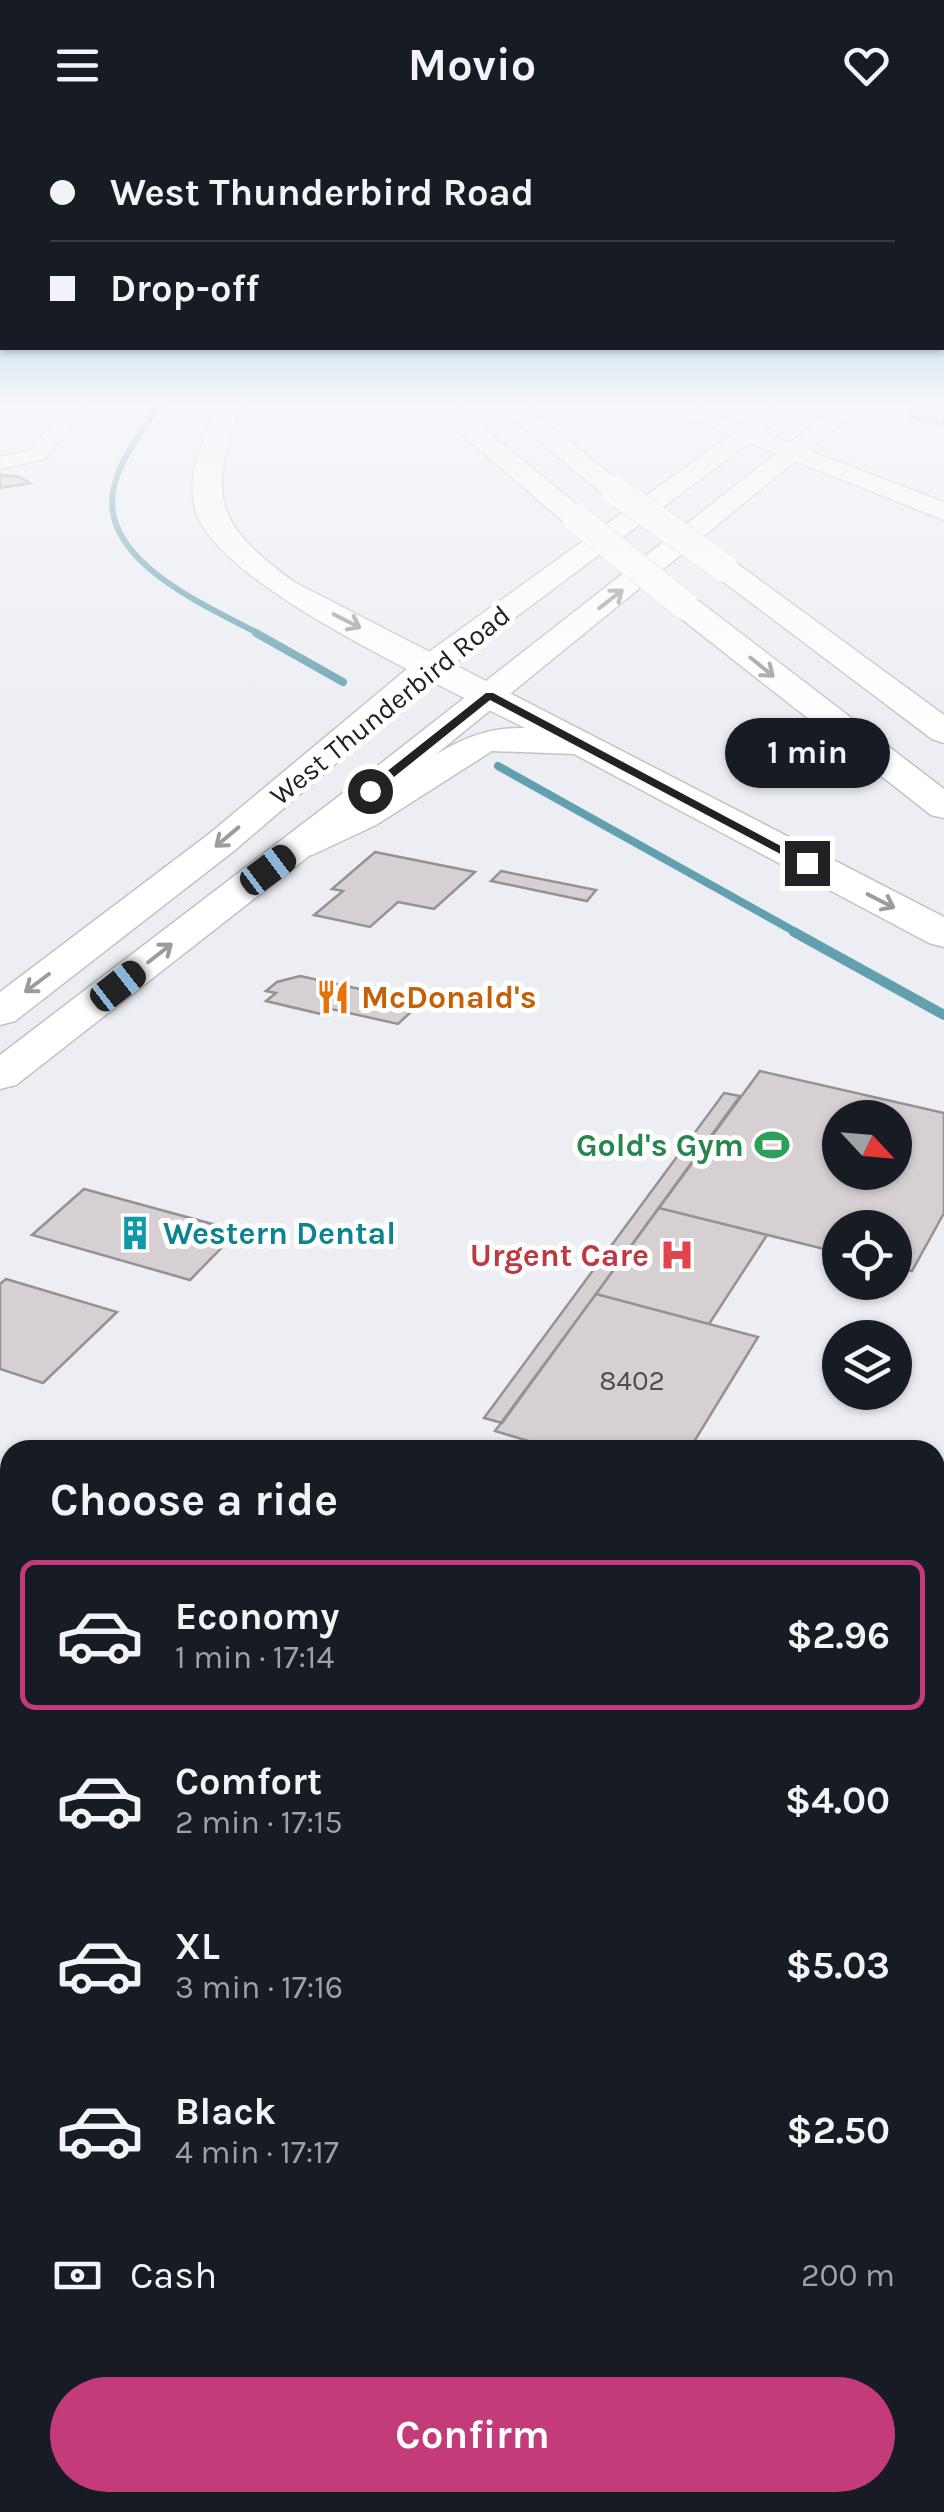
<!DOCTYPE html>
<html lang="en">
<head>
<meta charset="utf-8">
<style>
  body { margin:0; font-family:Karla,sans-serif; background:#20242c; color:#f1f3f6; height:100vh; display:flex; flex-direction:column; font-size:38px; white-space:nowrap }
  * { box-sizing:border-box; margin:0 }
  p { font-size:32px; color:#9ea1a6 }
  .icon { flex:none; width:55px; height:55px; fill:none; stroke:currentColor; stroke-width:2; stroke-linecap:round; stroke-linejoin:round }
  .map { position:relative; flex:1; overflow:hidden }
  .details { position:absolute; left:0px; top:1310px; width:945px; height:1072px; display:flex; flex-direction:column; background:#171b24; border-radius:30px 30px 0 0; box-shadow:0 2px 8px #0004 }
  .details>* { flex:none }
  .banner { position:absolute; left:0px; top:0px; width:945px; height:220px; box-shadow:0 2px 8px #0004; display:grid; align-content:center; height:220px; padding:0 50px; background:#171b24 }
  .needle { width:65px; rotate:116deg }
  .controls { position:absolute; left:822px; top:970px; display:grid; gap:20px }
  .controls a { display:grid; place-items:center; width:90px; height:90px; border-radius:50%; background:#171b24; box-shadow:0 2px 8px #0004; font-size:50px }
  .end { position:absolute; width:45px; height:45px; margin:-22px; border:12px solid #212224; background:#fff; box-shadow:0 0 0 5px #fff }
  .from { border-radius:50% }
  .bubble { position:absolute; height:70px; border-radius:35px; background:#171b24; box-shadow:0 2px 8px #0004; font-size:32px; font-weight:700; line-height:70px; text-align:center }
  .car { position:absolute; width:30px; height:60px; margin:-30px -15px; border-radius:12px; box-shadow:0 0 8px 2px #0007; background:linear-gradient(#222 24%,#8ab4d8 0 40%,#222 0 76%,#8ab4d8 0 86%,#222 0) }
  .banner b { display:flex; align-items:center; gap:35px; height:95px; font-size:38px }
  .banner b+b { border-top:2px solid #363941 }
  .banner i { width:25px; height:25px; background:#f1f3f6 }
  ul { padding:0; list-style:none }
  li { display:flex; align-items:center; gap:30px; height:150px; margin:0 20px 15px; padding:0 30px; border:5px solid transparent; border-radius:15px }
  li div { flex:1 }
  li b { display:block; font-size:38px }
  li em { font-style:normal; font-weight:700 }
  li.current { border-color:#c33b78 }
  li>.icon { width:90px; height:90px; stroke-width:1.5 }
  h2 { padding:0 50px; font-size:45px; line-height:120px }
  .pay { display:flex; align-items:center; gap:25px; height:110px; padding:0 50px; font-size:38px }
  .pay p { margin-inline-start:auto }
  .primary-button { display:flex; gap:20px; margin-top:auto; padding:20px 50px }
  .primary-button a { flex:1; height:115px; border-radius:60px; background:#c33b78; color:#fff; font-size:40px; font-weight:700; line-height:115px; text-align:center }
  header { display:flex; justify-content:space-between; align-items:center; height:130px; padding:0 50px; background:#171b24; font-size:45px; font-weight:700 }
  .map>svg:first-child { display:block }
</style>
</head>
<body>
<header><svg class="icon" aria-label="menu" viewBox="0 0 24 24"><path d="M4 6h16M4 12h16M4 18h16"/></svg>Movio<svg class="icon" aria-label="heart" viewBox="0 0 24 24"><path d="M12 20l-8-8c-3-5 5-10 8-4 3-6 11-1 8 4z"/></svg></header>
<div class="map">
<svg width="944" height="2382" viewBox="0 0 944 2382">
  <rect width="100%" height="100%" fill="#eceef3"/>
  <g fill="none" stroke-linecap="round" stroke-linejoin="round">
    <path stroke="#62a0af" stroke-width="6" d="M159 276C142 301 121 327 114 357 96 431 210 477 261 505"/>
    <path stroke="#62a0af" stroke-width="8" d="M256 503 343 552
      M498 636 799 804"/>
    <path stroke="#62a0af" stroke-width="10" d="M794 802 944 885"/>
  </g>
  <path fill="#d6d0d2" stroke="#969192" stroke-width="2.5" fill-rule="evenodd" d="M924 276H944V294L910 287 911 281Z
    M0 345 20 347 30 353 0 358Z
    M375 722 475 742 434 779 398 772 370 797 314 785 343 761 332 759Z
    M501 741 596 760 587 771 491 751Z
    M300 846 415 871 407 879 413 880 398 894 327 878 321 884 266 871 276 863 266 861 277 852Z
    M760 941 944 983V1083L912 1141 895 1137V1098H840V1123L659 1078ZM840 988H895V1042H840Z
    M724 963 740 966 502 1293 484 1288Z
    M84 1059 238 1101 190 1150 32 1105Z
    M659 1078 767 1105 709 1194 596 1164Z
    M6 1149 117 1182 43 1253 0 1239V1154Z
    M596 1164 758 1207 689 1320H558L495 1301Z
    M8 1842 10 2009 0 2022V1852Z
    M935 2306 938 2332 944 2334V2382H566L563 2372H935Z"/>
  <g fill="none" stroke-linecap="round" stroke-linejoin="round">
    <g stroke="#c1c3c7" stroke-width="3">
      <path id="minor" d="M66 276H85L45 329 0 339V327L31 320Z"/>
    </g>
    <g stroke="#c1c3c7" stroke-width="3">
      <path id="major" d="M771 276H798L441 543 235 720 15 891 0 895V862L209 704 419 529Z
        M837 276H863L369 679 16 955 0 959V925L343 663Z"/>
    </g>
    <g stroke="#c1c3c7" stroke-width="3">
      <path id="highway" d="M217 276H241C207 368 215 394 294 452L944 787V817L929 813 574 624 492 621 376 695 312 725H284L278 717 284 709C313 695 343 684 370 668 422 637 460 596 525 598 452 560 214 455 195 379 186 344 204 308 217 276Z
        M429 276H456L586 382 590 388 586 394H566Z
        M498 276H526L629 360 615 368 605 366Z
        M657 276H692L944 372V390Z
        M724 429 735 432 944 585V613L932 609 713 444 709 438Z
        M685 467 696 469 944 659V688L931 685 674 483 669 476Z"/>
    </g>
    <use href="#minor" fill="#fff" fill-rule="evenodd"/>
    <use href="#major" fill="#fff" fill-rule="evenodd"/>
    <use href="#highway" fill="#fff" fill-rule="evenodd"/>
    <g stroke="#c1c3c7" stroke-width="29" stroke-linecap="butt">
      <path id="highway-bridge" d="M615 360 724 438
        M576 388 685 476"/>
    </g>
    <use href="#highway-bridge" stroke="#fff" stroke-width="28"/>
  </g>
  <defs><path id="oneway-shaft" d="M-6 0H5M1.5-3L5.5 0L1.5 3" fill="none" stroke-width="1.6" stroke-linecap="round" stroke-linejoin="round" transform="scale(2.5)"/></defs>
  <g stroke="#9b9c9c">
    <use href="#oneway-shaft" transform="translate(611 469) rotate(-38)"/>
    <use href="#oneway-shaft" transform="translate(347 491) rotate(27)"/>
    <use href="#oneway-shaft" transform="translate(762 537) rotate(39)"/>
    <use href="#oneway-shaft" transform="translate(227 707) rotate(140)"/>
    <use href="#oneway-shaft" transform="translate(881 771) rotate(27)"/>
    <use href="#oneway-shaft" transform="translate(160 823) rotate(-38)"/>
    <use href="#oneway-shaft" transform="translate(37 853) rotate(143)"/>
  </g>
  <linearGradient id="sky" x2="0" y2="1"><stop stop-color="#72acd1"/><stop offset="0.45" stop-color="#f6f7fa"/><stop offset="1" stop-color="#f6f7fa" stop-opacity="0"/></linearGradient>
  <rect width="944" height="610" fill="url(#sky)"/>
  <path fill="#212224" d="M486 563H493L813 733 803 736 490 570 374 663H366V658Z"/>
  <defs>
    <g id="restaurant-bare" transform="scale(2.7)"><path d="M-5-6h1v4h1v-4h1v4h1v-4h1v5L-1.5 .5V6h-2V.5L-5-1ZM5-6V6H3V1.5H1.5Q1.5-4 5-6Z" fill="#e8710a" stroke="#fff" stroke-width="2.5" paint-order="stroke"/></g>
    <g id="stadium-bare" transform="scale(2.7)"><path d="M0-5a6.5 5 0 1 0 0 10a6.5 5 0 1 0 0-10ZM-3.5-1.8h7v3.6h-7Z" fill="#2e9e5b" stroke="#fff" stroke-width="2.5" paint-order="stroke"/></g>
    <g id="building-bare" transform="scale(2.7)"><path d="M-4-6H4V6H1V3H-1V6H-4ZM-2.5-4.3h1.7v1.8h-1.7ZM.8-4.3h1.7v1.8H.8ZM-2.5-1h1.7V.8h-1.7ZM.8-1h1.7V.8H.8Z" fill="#0f9aa8" stroke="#fff" stroke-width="2.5" paint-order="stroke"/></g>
    <g id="hospital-bare" transform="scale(2.7)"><path d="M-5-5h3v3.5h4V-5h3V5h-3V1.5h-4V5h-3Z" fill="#e0444e" stroke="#fff" stroke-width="2.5" paint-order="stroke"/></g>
  </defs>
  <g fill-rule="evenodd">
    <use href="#restaurant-bare" x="333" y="867"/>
    <use href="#stadium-bare" x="772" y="1015"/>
    <use href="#building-bare" x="135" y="1103"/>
    <use href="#hospital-bare" x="677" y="1125"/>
  </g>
  <g text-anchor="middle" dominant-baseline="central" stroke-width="10" stroke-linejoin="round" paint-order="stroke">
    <g font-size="28" fill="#212224" stroke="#fff">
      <text transform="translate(390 575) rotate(-39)">West Thunderbird Road</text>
    </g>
    <g font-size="28" fill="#4e4e50">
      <text x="632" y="1250">8402</text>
    </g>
    <g font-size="32" font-weight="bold" fill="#c56008" stroke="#fff" text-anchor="start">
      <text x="361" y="867">McDonald's</text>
    </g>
    <g font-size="32" font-weight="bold" fill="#27864d" stroke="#fff" text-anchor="end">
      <text x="744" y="1015">Gold's Gym</text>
    </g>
    <g font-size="32" font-weight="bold" fill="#0d838f" stroke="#fff" text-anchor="start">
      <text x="163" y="1103">Western Dental</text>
    </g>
    <g font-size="32" font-weight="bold" fill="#be3a42" stroke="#fff" text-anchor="end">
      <text x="649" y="1125">Urgent Care</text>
    </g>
  </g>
</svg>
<div class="controls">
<a><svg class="needle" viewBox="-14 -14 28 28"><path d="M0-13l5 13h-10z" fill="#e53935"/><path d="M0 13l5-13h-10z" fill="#9ea1a6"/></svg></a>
<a><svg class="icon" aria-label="locate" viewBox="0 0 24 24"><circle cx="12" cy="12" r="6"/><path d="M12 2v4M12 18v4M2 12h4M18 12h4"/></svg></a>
<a><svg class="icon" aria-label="layers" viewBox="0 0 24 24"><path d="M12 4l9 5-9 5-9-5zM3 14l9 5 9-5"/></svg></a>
</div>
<i class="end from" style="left:370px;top:661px"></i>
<i class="end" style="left:807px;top:733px"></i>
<div class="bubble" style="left:725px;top:588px;width:165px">1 min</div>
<i class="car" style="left:268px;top:740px;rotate:53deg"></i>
<i class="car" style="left:118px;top:856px;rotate:52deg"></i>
<div class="banner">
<b><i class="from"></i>West Thunderbird Road</b>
<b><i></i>Drop-off</b>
</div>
<section class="details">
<h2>Choose a ride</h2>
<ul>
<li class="current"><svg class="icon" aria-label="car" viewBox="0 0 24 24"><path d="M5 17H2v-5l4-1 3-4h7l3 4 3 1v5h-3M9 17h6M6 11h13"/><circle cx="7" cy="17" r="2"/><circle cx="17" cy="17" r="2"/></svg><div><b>Economy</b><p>1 min · 17:14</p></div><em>$2.96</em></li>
<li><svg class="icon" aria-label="car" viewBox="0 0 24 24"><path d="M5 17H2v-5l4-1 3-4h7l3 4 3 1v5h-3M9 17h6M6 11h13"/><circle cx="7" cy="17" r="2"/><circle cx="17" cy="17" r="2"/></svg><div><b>Comfort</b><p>2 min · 17:15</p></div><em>$4.00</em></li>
<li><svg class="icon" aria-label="car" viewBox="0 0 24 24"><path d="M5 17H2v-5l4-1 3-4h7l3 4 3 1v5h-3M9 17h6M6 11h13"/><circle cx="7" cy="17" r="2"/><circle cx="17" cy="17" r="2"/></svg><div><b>XL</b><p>3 min · 17:16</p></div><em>$5.03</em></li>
<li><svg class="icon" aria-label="car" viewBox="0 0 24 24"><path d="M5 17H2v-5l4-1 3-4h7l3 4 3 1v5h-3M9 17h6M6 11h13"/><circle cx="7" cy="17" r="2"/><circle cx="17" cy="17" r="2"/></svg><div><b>Black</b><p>4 min · 17:17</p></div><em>$2.50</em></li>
</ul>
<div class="pay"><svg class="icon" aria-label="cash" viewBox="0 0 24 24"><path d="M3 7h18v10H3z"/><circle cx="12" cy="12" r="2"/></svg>Cash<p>200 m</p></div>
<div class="primary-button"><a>Confirm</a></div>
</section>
</div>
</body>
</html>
